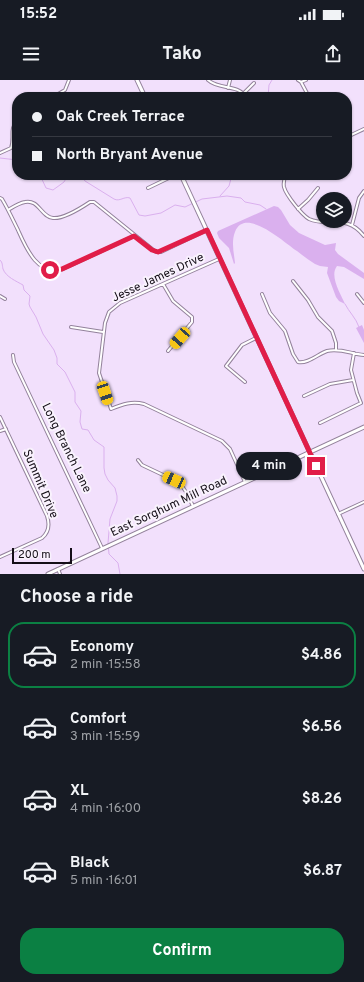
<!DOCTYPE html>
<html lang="en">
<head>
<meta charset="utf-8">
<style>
  body { margin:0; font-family:Overpass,sans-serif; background:#242831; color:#f1f3f6; height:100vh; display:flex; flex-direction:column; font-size:15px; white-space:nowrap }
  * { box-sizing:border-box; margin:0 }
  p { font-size:13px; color:#9ea1a6 }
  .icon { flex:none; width:22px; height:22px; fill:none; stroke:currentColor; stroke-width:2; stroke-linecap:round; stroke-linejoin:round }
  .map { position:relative; height:494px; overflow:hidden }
  .drawer { display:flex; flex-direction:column; background:#171b24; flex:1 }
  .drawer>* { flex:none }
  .hud { position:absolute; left:12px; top:12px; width:340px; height:88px; border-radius:16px; box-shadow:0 1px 3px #0004; display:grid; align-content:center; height:88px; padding:0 20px; background:#171b24 }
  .controls { position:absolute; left:316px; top:112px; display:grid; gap:8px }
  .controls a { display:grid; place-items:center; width:36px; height:36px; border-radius:50%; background:#171b24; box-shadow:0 1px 3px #0004; font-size:20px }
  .scale { position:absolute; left:12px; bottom:10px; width:60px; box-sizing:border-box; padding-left:4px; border:2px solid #140e17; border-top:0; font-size:11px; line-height:14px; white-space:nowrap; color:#140e17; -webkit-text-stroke:3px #f9f2fd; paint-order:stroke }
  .end { position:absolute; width:18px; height:18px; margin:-9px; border:5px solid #e11d48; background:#fff; box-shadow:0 0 0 2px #fff }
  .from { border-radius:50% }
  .bubble { position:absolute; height:28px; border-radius:14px; background:#171b24; box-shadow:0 1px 3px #0004; font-size:13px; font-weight:700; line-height:28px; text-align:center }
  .car { position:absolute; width:12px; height:24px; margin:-12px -6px; border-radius:5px; box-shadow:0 0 3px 1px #0007; background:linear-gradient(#f5c518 24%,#345 0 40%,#f5c518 0 76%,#345 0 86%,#f5c518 0) }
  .hud b { display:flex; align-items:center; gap:14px; height:38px; font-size:15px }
  .hud b+b { border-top:1px solid #363941 }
  .hud i { width:10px; height:10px; background:#f1f3f6 }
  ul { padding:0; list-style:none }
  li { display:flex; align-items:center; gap:12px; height:66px; margin:0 8px 6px; padding:0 12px; border:2px solid transparent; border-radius:16px }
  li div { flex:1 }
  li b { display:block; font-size:15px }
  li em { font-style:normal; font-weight:700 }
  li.current { border-color:#0b8043 }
  li>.icon { width:36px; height:36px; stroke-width:1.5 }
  h2 { padding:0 20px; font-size:18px; line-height:48px }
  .button { display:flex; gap:8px; margin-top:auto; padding:8px 20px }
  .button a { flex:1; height:46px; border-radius:16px; background:#0b8043; color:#fff; font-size:16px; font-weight:700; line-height:46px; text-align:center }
  .status { display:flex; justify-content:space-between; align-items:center; height:28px; padding:0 20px; background:#171b24; direction:ltr }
  .status svg { height:11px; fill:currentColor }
  header { display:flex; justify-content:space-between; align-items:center; height:52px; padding:0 20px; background:#171b24; font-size:18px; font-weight:700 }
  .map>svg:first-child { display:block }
</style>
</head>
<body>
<div class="status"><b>15:52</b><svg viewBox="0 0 49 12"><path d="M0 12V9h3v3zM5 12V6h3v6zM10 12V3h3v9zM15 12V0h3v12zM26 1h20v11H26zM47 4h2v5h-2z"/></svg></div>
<header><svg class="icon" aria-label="menu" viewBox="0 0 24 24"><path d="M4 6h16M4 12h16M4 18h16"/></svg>Tako<svg class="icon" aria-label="share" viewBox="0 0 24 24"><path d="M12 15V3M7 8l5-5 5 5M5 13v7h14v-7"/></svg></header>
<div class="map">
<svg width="364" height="494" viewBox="0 0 364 494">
  <rect width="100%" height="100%" fill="#f2e0fc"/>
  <path fill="#dab0ee" d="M274 126 278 127 281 130 290 145 299 153 325 165 336 163 335 170 338 174 364 193V199L344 187 337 186C329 196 341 214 345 224L339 221 336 217 327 193 328 187 320 186 315 184C309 180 303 176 297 171 285 163 245 126 235 152 231 162 234 173 235 183L234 184 229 168 219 158 217 153 218 151Z
    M362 245 364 250V263L356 248Z"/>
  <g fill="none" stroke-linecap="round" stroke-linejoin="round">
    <path stroke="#dab0ee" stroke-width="1" d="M268 17 269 5 272 0
      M0 78 17 80
      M40 95 46 108 53 110 64 102 68 95
      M80 95 85 101 114 119C120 122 124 116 130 118L139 135 145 136 161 133 175 125 185 127 202 119 227 116 241 118 245 122 260 125 266 129
      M220 116 229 106 232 95
      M0 180C3 183 2 185 3 189 6 197 16 201 23 205L24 210 30 216 29 224 30 227 36 237 43 254 54 270 57 278V284L65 292 75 312V322L81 331 80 342 82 349 88 350 94 360 104 367V388L105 394 108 400 115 408 117 416V421L110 439 108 463 109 474 118 483 120 494
      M345 224C349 232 356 238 359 247"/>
    <g stroke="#93829b" stroke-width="4">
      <path id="minor" d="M208 0C219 10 238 4 246 17
        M298 0 301 2 309 17
        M301 2 306 0
        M228 8 230 0
        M244 13 254 3
        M53 17 65 10 69 0
        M347 57 364 49
        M0 73 11 68C15 58 9 49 17 41
        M286 95C284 99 283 102 284 107 286 115 302 135 309 139 329 148 346 133 364 156
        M259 98 262 95
        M148 108 175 95
        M0 118 2 119C8 129 13 140 18 150 26 168 38 197 63 189L134 156
        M298 129 308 120 318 108
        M8 130C13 127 19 123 25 122 39 119 41 137 53 138 63 139 81 128 90 122H94L156 172H161L207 150
        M352 145 359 118 364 111
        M219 179 120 223 109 232 105 243 99 293 111 329C123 324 132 321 144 324L222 361 230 369 245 402
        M293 201 308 220 318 237 332 251 336 263V270
        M163 204 173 221 192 237V242L168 271
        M262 214 270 233 285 251 293 274 298 282C308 284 318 274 327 271 341 268 351 274 364 275
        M357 214 364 223
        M0 216 5 219
        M71 247 103 252
        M13 275 14 282 102 468
        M245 302 226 286 242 265 256 258
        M304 316 330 304 353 300
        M0 337 47 436C50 445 49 452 42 458L0 477
        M320 343 361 323 357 313 351 290 354 273
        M0 351 6 349
        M138 380 142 385 180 403 186 412 193 426
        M338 434 364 422
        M58 489 60 494"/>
    </g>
    <g stroke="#93829b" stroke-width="5">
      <path id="tertiary" d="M137 0 145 17
        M181 95 364 489
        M48 494 364 347"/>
    </g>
    <use href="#minor" stroke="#fff" stroke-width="2"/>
    <use href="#tertiary" stroke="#fff" stroke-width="3"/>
  </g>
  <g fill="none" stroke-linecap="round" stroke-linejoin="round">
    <path stroke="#e11d48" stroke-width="5" d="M50 190 62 189 134 156 152 170 158 172 207 150 316 386"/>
  </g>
  <g text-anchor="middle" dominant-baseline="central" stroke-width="4" stroke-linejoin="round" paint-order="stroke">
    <g font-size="12" fill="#140e17" stroke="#f9f2fd">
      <text transform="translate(158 198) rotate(-25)">Jesse James Drive</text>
      <text transform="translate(66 368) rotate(64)">Long Branch Lane</text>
      <text transform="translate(40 404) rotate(67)">Summit Drive</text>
      <text transform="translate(169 427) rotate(-25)">East Sorghum Mill Road</text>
    </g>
  </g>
</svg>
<div class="controls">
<a><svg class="icon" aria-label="layers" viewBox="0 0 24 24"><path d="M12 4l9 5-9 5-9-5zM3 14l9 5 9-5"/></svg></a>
</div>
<div class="scale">200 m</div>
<i class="end from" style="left:50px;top:190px"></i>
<i class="end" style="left:316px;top:386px"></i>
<div class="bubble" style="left:236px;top:372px;width:66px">4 min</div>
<i class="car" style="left:180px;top:258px;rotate:221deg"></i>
<i class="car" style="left:105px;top:313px;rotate:161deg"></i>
<i class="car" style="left:174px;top:400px;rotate:294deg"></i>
<div class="hud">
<b><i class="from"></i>Oak Creek Terrace</b>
<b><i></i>North Bryant Avenue</b>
</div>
</div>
<section class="drawer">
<h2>Choose a ride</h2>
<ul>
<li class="current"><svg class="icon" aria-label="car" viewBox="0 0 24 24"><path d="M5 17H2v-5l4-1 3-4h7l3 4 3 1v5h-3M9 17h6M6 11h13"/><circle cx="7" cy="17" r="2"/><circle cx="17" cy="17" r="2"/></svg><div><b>Economy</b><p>2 min · 15:58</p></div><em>$4.86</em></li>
<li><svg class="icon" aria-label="car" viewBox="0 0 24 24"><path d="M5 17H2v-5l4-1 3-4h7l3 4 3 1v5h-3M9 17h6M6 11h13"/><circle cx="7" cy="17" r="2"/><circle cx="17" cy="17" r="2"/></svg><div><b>Comfort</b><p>3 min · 15:59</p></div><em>$6.56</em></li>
<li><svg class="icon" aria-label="car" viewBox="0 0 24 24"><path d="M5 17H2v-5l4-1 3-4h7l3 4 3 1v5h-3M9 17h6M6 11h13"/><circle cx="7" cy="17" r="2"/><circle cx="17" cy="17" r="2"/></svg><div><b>XL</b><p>4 min · 16:00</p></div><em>$8.26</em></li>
<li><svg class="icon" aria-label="car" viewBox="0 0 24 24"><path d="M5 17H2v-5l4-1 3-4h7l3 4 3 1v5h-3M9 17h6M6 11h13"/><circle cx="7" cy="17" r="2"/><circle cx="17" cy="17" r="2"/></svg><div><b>Black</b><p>5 min · 16:01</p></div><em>$6.87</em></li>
</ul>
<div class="button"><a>Confirm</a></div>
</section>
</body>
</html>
